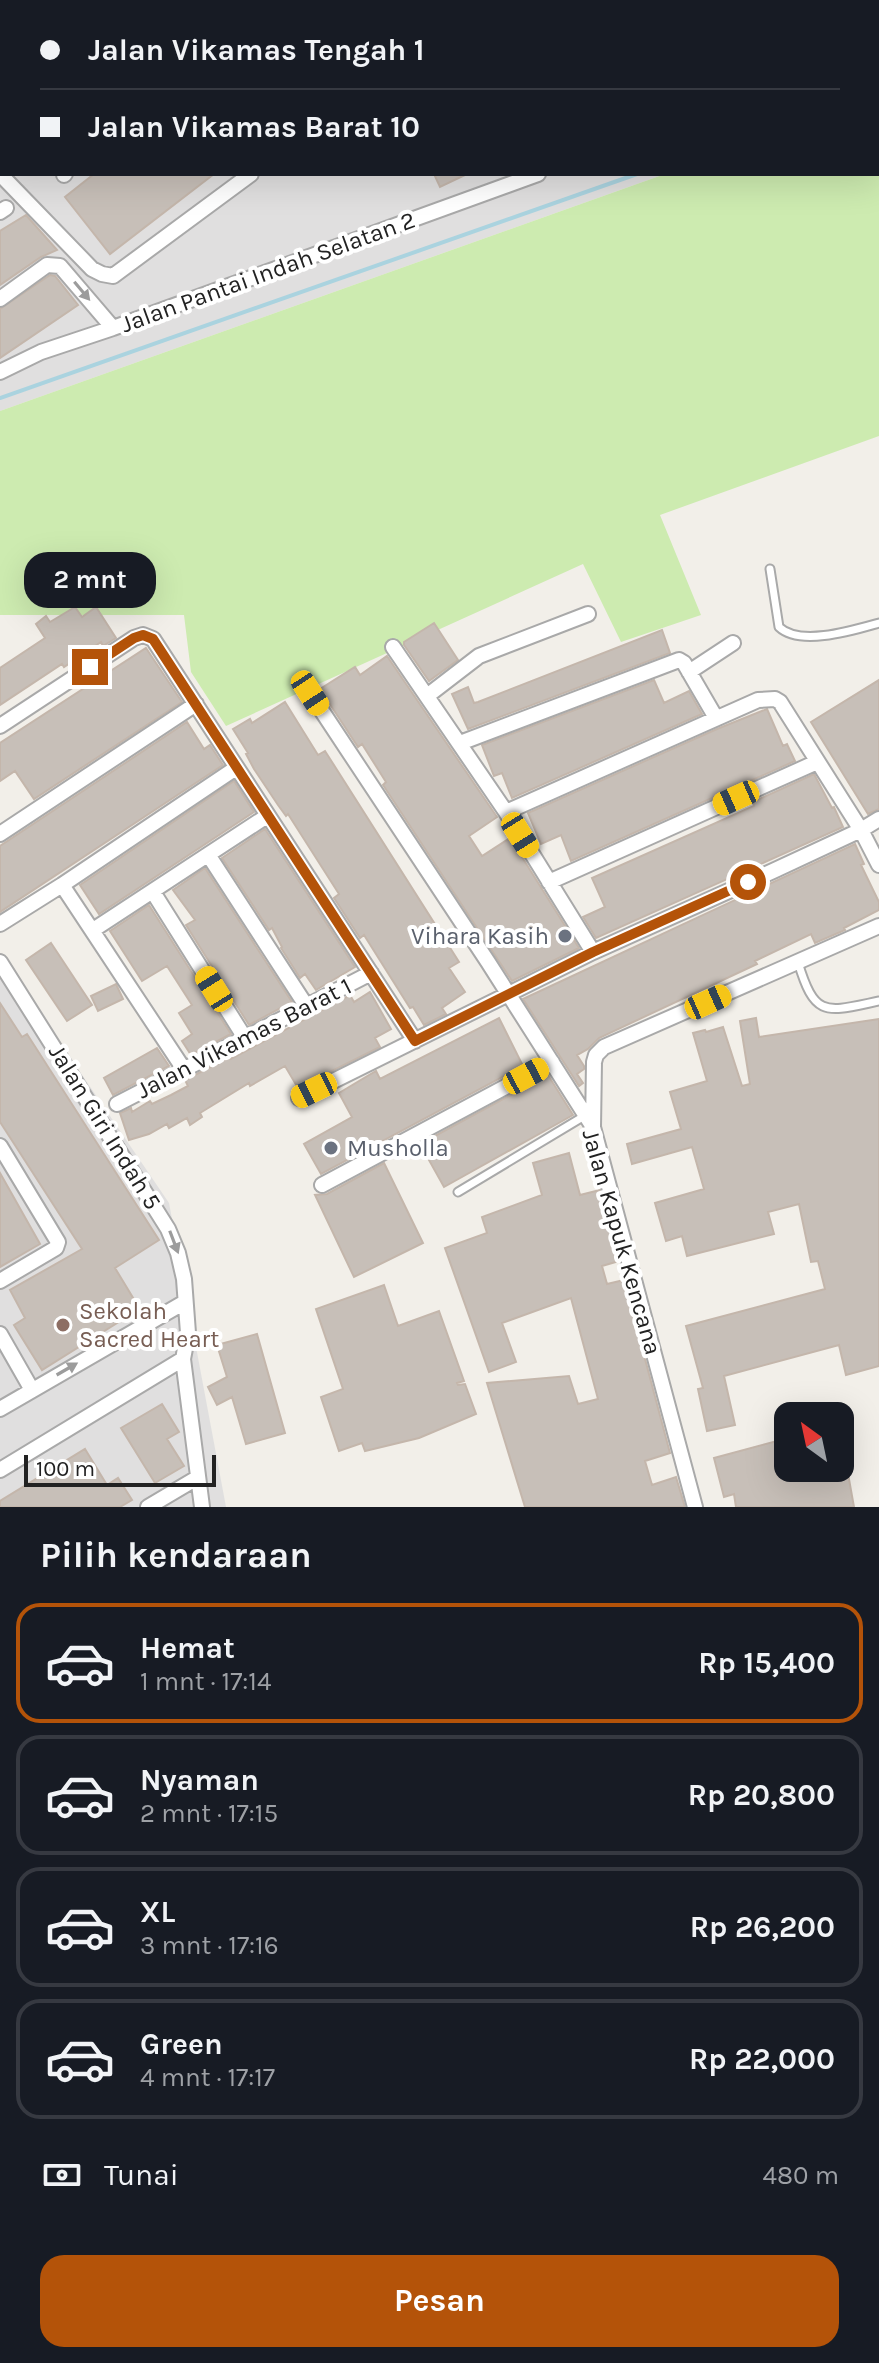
<!DOCTYPE html>
<html lang="id">
<head>
<meta charset="utf-8">
<style>
  body { margin:0; font-family:Karla,sans-serif; background:#20242c; color:#f1f3f6; height:100vh; display:flex; flex-direction:column; font-size:30px; white-space:nowrap }
  * { box-sizing:border-box; margin:0 }
  p { font-size:26px; color:#9ea1a6 }
  .icon { flex:none; width:44px; height:44px; fill:none; stroke:currentColor; stroke-width:2; stroke-linecap:round; stroke-linejoin:round }
  .map { position:relative; height:1507px; overflow:hidden }
  .side { display:flex; flex-direction:column; background:#171b24; flex:1 }
  .side>* { flex:none }
  .banner { position:absolute; left:0px; top:0px; width:880px; height:176px; box-shadow:0 8px 32px #0002; display:grid; align-content:center; height:176px; padding:0 40px; background:#171b24 }
  .needle { width:52px; rotate:327deg }
  .buttons { position:absolute; left:774px; top:1402px; display:grid; gap:16px }
  .buttons a { display:grid; place-items:center; width:80px; height:80px; border-radius:16px; background:#171b24; box-shadow:0 8px 32px #0002; font-size:40px }
  .scale { position:absolute; left:24px; bottom:20px; width:192px; box-sizing:border-box; padding-left:8px; border:4px solid #222; border-top:0; font-size:22px; line-height:28px; white-space:nowrap; color:#222; -webkit-text-stroke:6px #fff; paint-order:stroke }
  .end { position:absolute; width:36px; height:36px; margin:-18px; border:10px solid #b45309; background:#fff; box-shadow:0 0 0 4px #fff }
  .from { border-radius:50% }
  .bubble { position:absolute; height:56px; border-radius:24px; background:#171b24; box-shadow:0 8px 32px #0002; font-size:26px; font-weight:700; line-height:56px; text-align:center }
  .car { position:absolute; width:24px; height:48px; margin:-24px -12px; border-radius:10px; box-shadow:0 0 6px 2px #0007; background:linear-gradient(#f5c518 24%,#345 0 40%,#f5c518 0 76%,#345 0 86%,#f5c518 0) }
  .banner b { display:flex; align-items:center; gap:28px; height:76px; font-size:30px }
  .banner b+b { border-top:2px solid #363941 }
  .banner i { width:20px; height:20px; background:#f1f3f6 }
  ul { padding:0; list-style:none }
  li { display:flex; align-items:center; gap:24px; height:120px; margin:0 16px 12px; padding:0 24px; border:4px solid #363941; border-radius:24px }
  li div { flex:1 }
  li b { display:block; font-size:30px }
  li em { font-style:normal; font-weight:700 }
  li.on { border-color:#b45309 }
  li>.icon { width:72px; height:72px; stroke-width:1.5 }
  h2 { padding:0 40px; font-size:36px; line-height:96px }
  .pay { display:flex; align-items:center; gap:20px; height:88px; padding:0 40px; font-size:30px }
  .pay p { margin-inline-start:auto }
  .cta { display:flex; gap:16px; margin-top:auto; padding:16px 40px }
  .cta a { flex:1; height:92px; border-radius:24px; background:#b45309; color:#fff; font-size:32px; font-weight:700; line-height:92px; text-align:center }
  .map>svg:first-child { display:block }
</style>
</head>
<body>
<div class="map">
<svg width="879" height="1507" viewBox="0 0 879 1507">
  <rect width="100%" height="100%" fill="#f2efe9"/>
  <path fill="#e0dfdf" d="M0 0H879V98L878 2H2V174H665L0 411Z
    M0 954 169 1203 226 1507H0Z"/>
  <path fill="#cdebb0" d="M879 98V436L660 515 701 615 621 642 583 564 226 726 191 672 184 615H0V411L665 174H878Z"/>
  <g fill="none" stroke-linecap="round" stroke-linejoin="round">
    <path stroke="#aad3df" stroke-width="4" d="M878 87 879 86
      M0 398 637 174"/>
  </g>
  <path fill="#c7bfb8" stroke="#c4b6ab" stroke-width="2" d="M94 174H214L110 254 65 197Z
    M434 174H467L440 187Z
    M26 215 57 250 41 257 0 285V231Z
    M50 275 55 276 78 305 0 358V309Z
    M75 607 82 617 96 607 116 638 103 646 101 642 64 667 62 664 0 705V668L45 638 36 624 46 616 50 622Z
    M434 623 458 660 429 681 404 645V642Z
    M662 630 670 653 468 729 452 694 468 687 474 703 478 702Z
    M146 648 182 702 34 799 15 771 0 781V743Z
    M387 656 497 817 469 836 482 856 510 838 579 948 512 981 383 785 386 782 362 744 358 747 320 689 355 667 360 675Z
    M654 680 664 703 689 691 702 714 512 798 502 773 494 776 482 745Z
    M879 680V809L868 814 811 722Z
    M285 702 318 755 325 751 459 962 449 968 465 992 442 1008 446 1014 424 1025 413 1007 410 1008 364 935 360 938 334 898 339 894 288 814 286 816 278 805 254 769 246 754 248 753 233 729 250 719 252 723Z
    M767 709 783 746 787 744 795 761 571 861 561 835 541 844 528 813 717 729Z
    M187 722 204 749 210 745 223 765 0 912V846Z
    M814 774 832 808 834 807 843 827 596 938 583 917 605 907 592 878 754 806 753 802Z
    M234 781 254 812 99 914 80 885Z
    M265 829 355 967 316 990 305 974 300 978 281 948 282 947 272 928 269 930 222 858Z
    M855 844 864 864 861 865 879 902V910L844 928 845 930 815 943 811 934 755 961 757 964 599 1038 588 1049 577 1055 584 1066V1069L577 1074 583 1083 579 1086 523 999Z
    M205 868 292 1002 249 1025 186 925 195 920 173 890Z
    M149 905 231 1034 191 1055 182 1041 192 1034 179 1013 192 1005 167 966 142 981 110 931Z
    M51 943 92 1005 67 1021 26 960Z
    M116 984 123 999 98 1011 91 996Z
    M370 992 391 1029 375 1038 380 1047 298 1088 285 1066 250 1086 249 1083 200 1113 202 1117 190 1125 187 1118 169 1128 167 1124 149 1134 129 1140 120 1113 131 1108 132 1112 150 1101 152 1104 171 1095 188 1086 185 1080 230 1057 231 1059 350 995 354 1002Z
    M0 1003 22 1037 27 1034 159 1240 115 1268 141 1311 124 1322 122 1320 42 1370 14 1325 25 1318 10 1290 82 1249 0 1122Z
    M499 1018 523 1066 321 1174 304 1144 352 1117 339 1093 376 1071 380 1079Z
    M756 1018 759 1037 879 1019V1366L846 1375 839 1345 724 1376 735 1425 707 1431 698 1389 703 1388 686 1326 825 1289 818 1261 811 1262 799 1204 768 1212 774 1234 687 1256 682 1236 666 1241 655 1203 704 1189 692 1147 632 1164 627 1144 681 1129 670 1092 707 1081 693 1033 705 1030 706 1032 723 1027 742 1086 750 1084 740 1021Z
    M157 1048 169 1066 113 1095 104 1078Z
    M548 1075 573 1115 444 1187 420 1144Z
    M569 1153 580 1195 600 1190 619 1261 602 1266 607 1284 624 1280 670 1453 645 1461 652 1485 676 1477 685 1507H525L487 1383 569 1376 578 1404 598 1399 571 1298 502 1323 516 1362 489 1372 445 1248 487 1233 482 1217 542 1195 533 1163Z
    M384 1163 423 1243 354 1277 315 1195 327 1194Z
    M0 1173 40 1244 0 1267Z
    M384 1285 398 1326 439 1311 464 1381 457 1383 458 1385 465 1384 476 1414 419 1438 365 1451 362 1443 339 1451 321 1397 343 1389 316 1309Z
    M257 1334 285 1433 246 1444 232 1397 217 1405 208 1387 227 1377 217 1345Z
    M162 1404 179 1432 167 1439 184 1466 155 1483 121 1428Z
    M788 1438V1468H847L854 1507H736L734 1494 724 1497 714 1458Z
    M85 1449 107 1485 118 1478 132 1500 120 1507H0V1501Z"/>
  <g fill="none" stroke-linecap="round" stroke-linejoin="round">
    <g stroke="#a9a9a9" stroke-width="11">
      <path id="lane" d="M770 569 779 627C800 647 854 630 879 623
        M798 962C815 1019 826 1012 879 1001
        M458 1192 586 1115"/>
    </g>
    <g stroke="#a9a9a9" stroke-width="18">
      <path id="street" d="M144 0 145 2
        M441 0 442 2
        M74 2 77 0
        M287 2 290 0
        M470 2 473 0
        M671 2 673 0
        M878 47H879
        M878 61 879 60
        M0 62 2 60
        M0 174 92 269 102 274 113 276 251 174
        M64 175 65 174
        M0 212 6 208
        M0 299 47 265 60 266 113 328
        M0 372 41 352 113 328 538 174
        M393 647 506 812 593 952
        M689 672 733 643
        M310 693 488 962 593 1127 695 1507
        M427 696 479 656 588 614
        M0 726 134 638 143 635 153 639 415 1041
        M460 743 679 660 684 663 716 718
        M506 812 758 700 775 699 780 702 861 830 879 865
        M0 834 196 704
        M209 856 307 1007
        M549 882 817 762
        M62 885 183 1068
        M153 892 245 1038
        M0 924 62 885 236 768
        M93 930 267 816
        M0 962 168 1229 178 1253 184 1279 188 1333 183 1359 202 1507
        M299 1098 593 952 773 871 861 830 879 819
        M117 1104 371 973
        M593 1127 594 1062 596 1055 604 1047 879 926
        M0 1146 58 1242 56 1248 0 1281
        M322 1185 552 1062
        M0 1334 32 1390
        M0 1409 185 1302
        M0 1470 183 1359
        M148 1507 197 1478"/>
    </g>
    <use href="#lane" stroke="#fff" stroke-width="7"/>
    <use href="#street" stroke="#fff" stroke-width="14"/>
  </g>
  <defs><path id="oneway-solid" d="M-6-.8H1V-3.2L6.5 0L1 3.2V.8H-6Z" transform="scale(2)"/></defs>
  <g fill="#9c9c9c">
    <use href="#oneway-solid" transform="translate(82 291) rotate(50)"/>
    <use href="#oneway-solid" transform="translate(174 1242) rotate(69)"/>
    <use href="#oneway-solid" transform="translate(67 1369) rotate(-30)"/>
  </g>
  <g fill="none" stroke-linecap="round" stroke-linejoin="round">
    <path stroke="#b45309" stroke-width="10" d="M90 667 134 638 143 635 153 639 415 1041 593 952 748 882"/>
  </g>
  <g fill="#6b7280" stroke="#fff" stroke-width="3">
    <circle cx="565" cy="936" r="8"/>
    <circle cx="331" cy="1148" r="8"/>
  </g>
  <circle fill="#8d6e63" stroke="#fff" stroke-width="3" cx="63" cy="1325" r="8"/>
  <g text-anchor="middle" dominant-baseline="central" stroke-width="8" stroke-linejoin="round" paint-order="stroke">
    <g font-size="24" fill="#222" stroke="#fff">
      <text transform="translate(268 272) rotate(-20)">Jalan Pantai Indah Selatan 2</text>
      <text transform="translate(244 1038) rotate(-27)">Jalan Vikamas Barat 1</text>
      <text transform="translate(105 1127) rotate(58)">Jalan Giri Indah 5</text>
      <text transform="translate(622 1242) rotate(74)">Jalan Kapuk Kencana</text>
    </g>
    <g font-size="24" fill="#5b616d" stroke="#fff" text-anchor="end">
      <text x="549" y="936">Vihara Kasih</text>
      <text x="347" y="1148" text-anchor="start">Musholla</text>
    </g>
    <g font-size="24" fill="#785e54" stroke="#fff" text-anchor="start">
      <text x="79" y="1311">Sekolah<tspan x="79" dy="28">Sacred Heart</tspan></text>
    </g>
  </g>
</svg>
<div class="buttons">
<a><svg class="needle" viewBox="-14 -14 28 28"><path d="M0-13l5 13h-10z" fill="#e53935"/><path d="M0 13l5-13h-10z" fill="#9ea1a6"/></svg></a>
</div>
<div class="scale">100 m</div>
<i class="end from" style="left:748px;top:882px"></i>
<i class="end" style="left:90px;top:667px"></i>
<div class="bubble" style="left:24px;top:552px;width:132px">2 mnt</div>
<i class="car" style="left:310px;top:693px;rotate:147deg"></i>
<i class="car" style="left:736px;top:798px;rotate:246deg"></i>
<i class="car" style="left:520px;top:835px;rotate:148deg"></i>
<i class="car" style="left:214px;top:989px;rotate:328deg"></i>
<i class="car" style="left:708px;top:1002px;rotate:66deg"></i>
<i class="car" style="left:526px;top:1076px;rotate:62deg"></i>
<i class="car" style="left:314px;top:1090px;rotate:244deg"></i>
<div class="banner">
<b><i class="from"></i>Jalan Vikamas Tengah 1</b>
<b><i></i>Jalan Vikamas Barat 10</b>
</div>
</div>
<section class="side">
<h2>Pilih kendaraan</h2>
<ul>
<li class="on"><svg class="icon" aria-label="car" viewBox="0 0 24 24"><path d="M5 17H2v-5l4-1 3-4h7l3 4 3 1v5h-3M9 17h6M6 11h13"/><circle cx="7" cy="17" r="2"/><circle cx="17" cy="17" r="2"/></svg><div><b>Hemat</b><p>1 mnt · 17:14</p></div><em>Rp 15,400</em></li>
<li><svg class="icon" aria-label="car" viewBox="0 0 24 24"><path d="M5 17H2v-5l4-1 3-4h7l3 4 3 1v5h-3M9 17h6M6 11h13"/><circle cx="7" cy="17" r="2"/><circle cx="17" cy="17" r="2"/></svg><div><b>Nyaman</b><p>2 mnt · 17:15</p></div><em>Rp 20,800</em></li>
<li><svg class="icon" aria-label="car" viewBox="0 0 24 24"><path d="M5 17H2v-5l4-1 3-4h7l3 4 3 1v5h-3M9 17h6M6 11h13"/><circle cx="7" cy="17" r="2"/><circle cx="17" cy="17" r="2"/></svg><div><b>XL</b><p>3 mnt · 17:16</p></div><em>Rp 26,200</em></li>
<li><svg class="icon" aria-label="car" viewBox="0 0 24 24"><path d="M5 17H2v-5l4-1 3-4h7l3 4 3 1v5h-3M9 17h6M6 11h13"/><circle cx="7" cy="17" r="2"/><circle cx="17" cy="17" r="2"/></svg><div><b>Green</b><p>4 mnt · 17:17</p></div><em>Rp 22,000</em></li>
</ul>
<div class="pay"><svg class="icon" aria-label="cash" viewBox="0 0 24 24"><path d="M3 7h18v10H3z"/><circle cx="12" cy="12" r="2"/></svg>Tunai<p>480 m</p></div>
<div class="cta"><a>Pesan</a></div>
</section>
</body>
</html>
